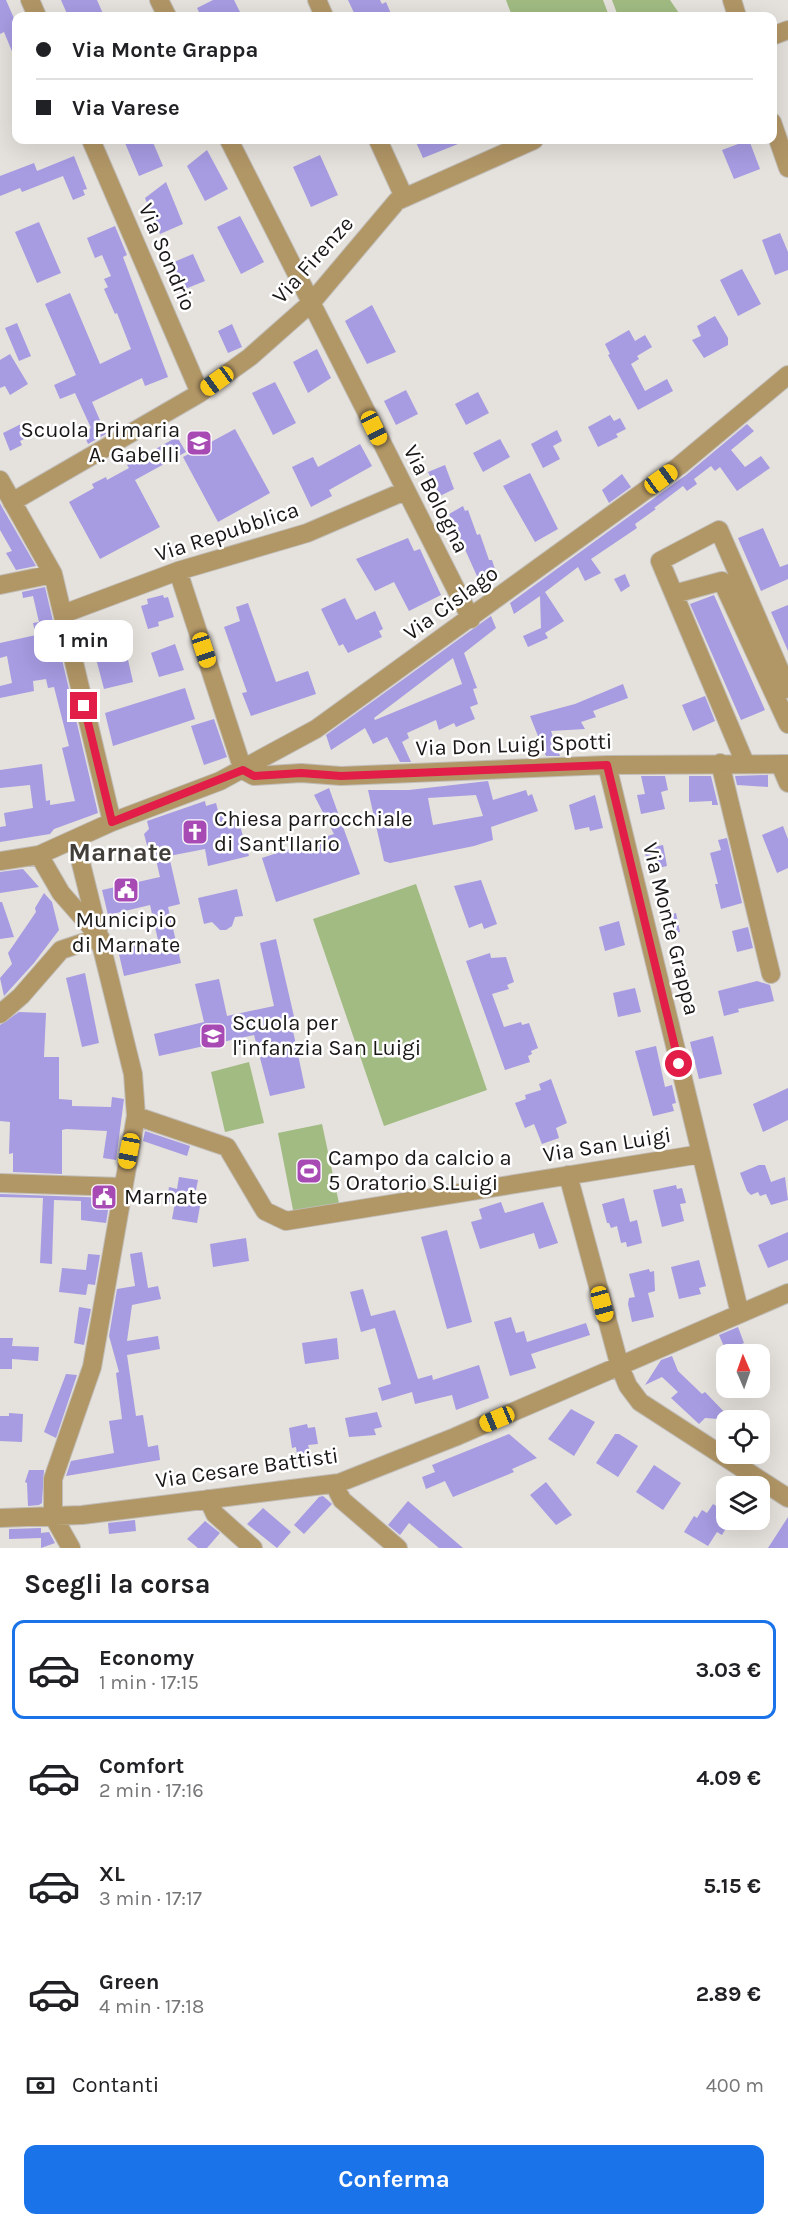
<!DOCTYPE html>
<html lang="it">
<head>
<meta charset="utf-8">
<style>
  body { margin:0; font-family:Karla,sans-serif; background:#f2f2f2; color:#202124; height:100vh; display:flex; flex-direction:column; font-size:22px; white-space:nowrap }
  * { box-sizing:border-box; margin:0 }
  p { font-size:20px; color:#757577 }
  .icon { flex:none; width:33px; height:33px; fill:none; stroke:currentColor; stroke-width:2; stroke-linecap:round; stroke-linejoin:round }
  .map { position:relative; height:1548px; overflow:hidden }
  .panel { display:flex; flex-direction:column; background:#fff; flex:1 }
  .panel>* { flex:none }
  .banner { position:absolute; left:12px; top:12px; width:765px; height:132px; border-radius:12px; box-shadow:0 6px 24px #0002; display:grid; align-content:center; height:132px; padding:0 24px; background:#fff }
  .needle { width:39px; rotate:358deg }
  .controls { position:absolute; left:716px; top:1344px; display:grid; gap:12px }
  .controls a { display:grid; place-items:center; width:54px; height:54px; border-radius:12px; background:#fff; box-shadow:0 6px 24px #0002; font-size:30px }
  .end { position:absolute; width:27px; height:27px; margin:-14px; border:8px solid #e11d48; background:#fff; box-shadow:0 0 0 3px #fff }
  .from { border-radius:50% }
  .bubble { position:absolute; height:42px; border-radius:12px; background:#fff; box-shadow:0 6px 24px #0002; font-size:20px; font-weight:700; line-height:42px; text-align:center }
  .car { position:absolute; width:18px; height:36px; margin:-18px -9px; border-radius:8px; box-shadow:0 0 4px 2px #0007; background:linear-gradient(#f5c518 24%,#345 0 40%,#f5c518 0 76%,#345 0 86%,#f5c518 0) }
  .banner b { display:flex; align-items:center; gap:21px; height:57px; font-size:22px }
  .banner b+b { border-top:2px solid #e0e0e0 }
  .banner i { width:15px; height:15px; background:#202124 }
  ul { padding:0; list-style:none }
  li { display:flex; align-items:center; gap:18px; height:99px; margin:0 12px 9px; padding:0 12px; border:3px solid transparent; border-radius:12px }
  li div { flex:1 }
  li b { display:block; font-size:22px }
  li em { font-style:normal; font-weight:700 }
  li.current { border-color:#1a73e8 }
  li>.icon { width:54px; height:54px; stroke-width:1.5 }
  h2 { padding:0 24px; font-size:27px; line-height:72px }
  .pay { display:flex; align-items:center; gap:15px; height:66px; padding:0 24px; font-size:22px }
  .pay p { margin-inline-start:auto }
  .action { display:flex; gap:12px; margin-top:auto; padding:12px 24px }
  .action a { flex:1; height:69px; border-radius:12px; background:#1a73e8; color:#fff; font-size:24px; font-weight:700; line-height:69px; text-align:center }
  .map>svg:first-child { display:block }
</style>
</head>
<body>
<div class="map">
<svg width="788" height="1548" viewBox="0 0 788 1548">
  <rect width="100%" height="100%" fill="#e5e1dc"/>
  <path fill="#a1bb83" d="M506 0H603L609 16H512Z
    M612 0H670L681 16H618Z
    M416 884 487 1090 384 1126 313 919Z
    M249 1062 264 1123 225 1132 211 1072Z
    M322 1124 340 1208 294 1215 278 1133Z"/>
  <path fill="#a79be2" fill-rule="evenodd" d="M0 0H6L16 23V61L4 32 0 34Z
    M61 0H97L104 16H68Z
    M213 0H234L242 16H201L197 8Z
    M348 0H380L382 4 386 2 392 16H353L355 15Z
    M132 140H152L163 166 139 176 125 143Z
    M415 140H468L423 158Z
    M749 140 760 169 734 179 722 150Z
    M207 150 228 189 205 201 187 166Z
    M320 155 338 195 311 207 293 167Z
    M74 156 87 189 83 190 85 195 73 200 63 176 22 192 20 188 0 196V176L34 163 37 171Z
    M166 182 183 224 160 234 145 198Z
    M240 216 264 262 241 274 217 227Z
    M39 222 61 273 37 283 15 232Z
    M115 226 127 255 123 257 168 377 145 386 142 378 92 402 106 434 88 444 83 432 91 428 75 393 60 399 54 385 76 375 45 304 70 293 100 364 131 349 117 313 115 314 104 289 108 287 104 279 111 276 102 255 95 258 87 238Z
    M780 233 788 252V270L775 275 762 240Z
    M193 254 205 281 180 291 169 264Z
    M742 269 761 304 738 316 720 280Z
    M372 305 396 352 367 364 345 321Z
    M715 316 728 338V345L704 358 692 340 701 336 697 326Z
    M17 323 31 356 19 361 5 328Z
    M232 324 242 347 228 353 218 331Z
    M629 330 635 341 645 335 652 347 637 356 639 359 631 364 645 391 667 379 673 391 638 410 608 355 610 354 605 344Z
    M317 349 331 378 308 393 293 362Z
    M10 354 28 384 10 395 5 386 0 388V360Z
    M275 382 296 423 273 435 252 393Z
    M406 390 418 414 396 425 384 401Z
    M478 392 489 413 466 425 455 404Z
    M610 415 614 421 620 418 626 429 616 434 618 437 598 447 588 427Z
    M21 424 26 438 20 441 22 445 10 451 3 433Z
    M747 424 754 431 731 450 745 467 761 456 770 468 737 491 720 467 715 471 711 466 694 479 697 484 687 491 683 486 654 508 656 509 635 524 637 528 591 559 601 573 585 581 578 567 545 592 564 621 545 633 548 638 528 647 523 636 541 628 540 596 514 614 510 603 686 475Z
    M235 429 270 493 218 522 183 457Z
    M557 430 562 441 553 446 560 459 543 468 531 444Z
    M177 437 186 452 135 480 160 527 100 559 69 502 94 488 92 484 106 477 107 480 129 468 127 465Z
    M500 439 510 457 483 472 473 453Z
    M360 444 372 466 329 490 332 496 311 507 292 467 313 457 318 467Z
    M445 465 454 489 440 496 428 472Z
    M530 473 558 529 535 542 503 486Z
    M622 474 631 487 609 503 602 490Z
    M0 503 2 507 36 566 16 570 6 553 12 551 0 530Z
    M463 506 465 511 468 510 477 535 480 534 489 560H492L498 579 481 585 449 514Z
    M763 528 780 567 788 564V579L761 591 738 538Z
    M408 538 414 551 420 549 441 595 409 611 394 582 375 591 356 559Z
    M625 574 630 586 621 592 614 579Z
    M45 587 98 813 54 829 50 834 0 842V827L6 826 4 813 33 808 30 785 0 788V770L42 764 46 801 50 800V805L75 801 62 748 69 746 54 687 48 688 46 679 33 681 34 691 0 698V686L12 683 7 656 0 658V643L36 635 33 623 39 622 33 596 23 598 22 592Z
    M163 595 164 598 168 597 174 617 158 622 159 626 148 629 141 606 148 604 147 599Z
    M714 595 765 710 741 720 690 604Z
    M345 598 356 620 375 611 383 629 379 631 382 637 348 653 343 644 339 646 321 609Z
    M248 603 276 682 308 671 316 694 251 716 242 693 247 692 224 627 240 621 236 607Z
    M788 605V651L771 612Z
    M491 616 496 628 464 653 477 688 473 689 478 704 470 707 475 719 456 727 454 723 439 730 436 720 407 733 409 738 402 742 411 762H400L387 737 373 744 365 728 331 750 326 735ZM453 658 462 684 375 720 374 718Z
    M120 624 133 682 104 689 88 628Z
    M175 644 184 670 159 677 151 653Z
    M623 684 628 698 593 711 596 717 581 722 585 729 551 731 560 756H546L530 716 575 704Z
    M185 688 195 719 113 746 105 713Z
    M705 696 715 721 693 731 682 705Z
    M214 719 227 757 204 765 191 726Z
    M768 775V787L737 785 735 776Z
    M641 776H665L668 790 661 792 665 809 641 814 637 795 645 794Z
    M689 776H711L718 805H712V801L689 802Z
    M488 781 493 800 526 790 528 796 532 794 538 811 491 827 493 840 474 846 390 863 384 861 368 790H409ZM476 795 483 816 433 825 428 798Z
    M329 788 360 874 276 902 262 858 334 834 314 795Z
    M595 795 603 828 590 831 589 827 575 830 569 805Z
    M205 801 206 806 216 803 219 815 231 812 237 816 249 856 208 866 205 849 169 856 180 904 168 907 181 963 124 976 118 950 158 940 150 905 108 915 102 890 160 877 154 851 148 849 144 834 149 829 147 821Z
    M783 826 788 839V868L777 873 762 835Z
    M727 838 742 903 721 909 715 884H718L710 853 721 850 718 840Z
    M663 845 667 866 649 870 644 849Z
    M23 869 39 887 0 893V872Z
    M481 880 497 924 484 929 482 923 469 928 454 886Z
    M237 889 243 916 235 917 232 926 226 930H220L212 922 204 924 198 898Z
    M44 893 52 902 59 930 34 963 4 996 0 978 12 964 8 953 36 912 35 908Z
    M0 902H2L14 937 0 939Z
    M676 913 680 932 666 936 662 917Z
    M619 921 625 945 605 951 599 927Z
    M748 927 753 948 737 952 732 931Z
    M276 939 296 1025 292 1026 305 1088 270 1096 254 1035 159 1056 154 1034 204 1022 195 984 219 979 227 1016 274 1006 260 943Z
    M490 953 491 958 506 957 514 982 507 985 509 989 492 994 504 1027 521 1022 522 1025 529 1023 538 1048 531 1051 532 1054 528 1056 530 1062 505 1070 466 961Z
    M85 973 99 1043 82 1047 66 978Z
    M757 981 770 985 774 1001 738 1009 739 1012 724 1016 718 991Z
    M635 988 641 1012 618 1017 613 993Z
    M19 1012 46 1013 44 1057H59V1099L72 1100V1106L111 1107 112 1097 124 1099 116 1160 103 1158 107 1131 66 1129 62 1130V1174L13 1172V1153L9 1154 10 1122 0 1121V1025Z
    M713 1036 722 1074 699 1079 690 1042Z
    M656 1046 665 1087 672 1085 676 1103 672 1104 674 1111 653 1116 635 1051Z
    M551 1079 567 1123 556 1128 559 1138 542 1144 534 1124 525 1128 515 1103 526 1099 525 1095 541 1090 539 1084Z
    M788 1088V1120L763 1132 753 1104Z
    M145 1131 190 1146 187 1156 143 1141Z
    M759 1165H765L771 1182 785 1177 788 1200 771 1205 766 1194 760 1196 758 1192 751 1195 747 1191 740 1173Z
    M179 1177 198 1180 193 1205 200 1206 197 1223 172 1219 175 1203 167 1202 169 1187 177 1189Z
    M676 1185 677 1189 682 1188 686 1203 680 1204 684 1221 662 1227 653 1190Z
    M0 1194 110 1198 106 1223 81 1220V1201L54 1200 52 1264 40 1263 43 1198 0 1197Z
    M624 1198 630 1222 637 1220 642 1243 627 1247 626 1242 621 1243 617 1226 611 1228 609 1223H607L602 1204Z
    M501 1202 505 1213 543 1202 558 1243 539 1249 534 1233 480 1249 471 1222 482 1219 479 1209Z
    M447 1230 472 1322 447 1329 421 1237Z
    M788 1232V1260L768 1268 758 1245Z
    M246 1238 249 1261 213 1267 210 1244Z
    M142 1252 148 1288 158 1286 161 1299 132 1305 127 1341 158 1336 160 1349 127 1355 136 1416 143 1415 148 1447 158 1445 160 1460 66 1476 71 1461 114 1453 109 1421 122 1419 116 1373 119 1372 109 1336 117 1289 135 1286 130 1254Z
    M88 1254 100 1255 95 1285 88 1284 86 1295 59 1292 62 1268 86 1270Z
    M699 1260 706 1286 699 1288 701 1294 679 1299 671 1267Z
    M649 1269 650 1272 654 1271 655 1291 648 1293 654 1317 632 1322 628 1304 629 1298 635 1297 629 1274Z
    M363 1289 371 1316 395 1310 418 1379 432 1375 433 1380 479 1365 489 1398 456 1410 452 1395 415 1404 412 1392 382 1401 378 1388 391 1384 375 1328 361 1332 350 1292Z
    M79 1307 91 1309 84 1345 74 1343Z
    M511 1317 516 1333 524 1331 527 1342 586 1323 590 1335 531 1354 536 1368 510 1376 494 1322Z
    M738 1327 744 1343 726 1351 719 1335Z
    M0 1338H13L12 1346 39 1347 38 1361 12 1359V1369H0Z
    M337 1338 339 1359 305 1364 302 1343Z
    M672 1356 678 1371 702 1394 705 1392 732 1420 705 1418 699 1424 671 1398 678 1392 662 1377 645 1385 661 1360Z
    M66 1374 77 1375 56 1438 44 1432Z
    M571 1409 595 1422 574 1456 548 1439Z
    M377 1412 382 1427 374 1429 376 1435 349 1437 345 1418Z
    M9 1413 23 1414 22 1442 0 1441V1416H9Z
    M307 1424 308 1428 315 1427 318 1444 308 1445 310 1452 297 1454 296 1447 292 1448 289 1428Z
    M509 1434 537 1458 512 1469 514 1472 453 1497 445 1481 426 1489 422 1477 435 1472 432 1465Z
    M615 1434H619L638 1446 618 1477 596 1463Z
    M654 1465 681 1483 663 1510 636 1492Z
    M29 1470H44L42 1503 39 1505 28 1506 27 1483 25 1482Z
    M546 1482 572 1515 556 1525 530 1495Z
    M323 1496 332 1504 304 1534 294 1525 319 1497Z
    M408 1501 463 1548H439L409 1523 400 1535 388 1525Z
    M713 1504 726 1512V1520H731L722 1535 717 1532 708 1546 684 1532 694 1516 697 1518 702 1510 707 1513Z
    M263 1508 291 1532 277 1548 247 1524Z
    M788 1517V1548H768Z
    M135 1520 136 1531 109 1534 108 1523Z
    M205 1521 220 1533 207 1548H198L187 1539Z
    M41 1528V1537V1533L49 1532 55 1543 41 1548V1538L9 1539V1529Z"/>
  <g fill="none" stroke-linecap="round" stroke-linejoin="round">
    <g stroke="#c0bdb8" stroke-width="20">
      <path id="minor" d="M30 0 37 16
        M159 0 167 16
        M317 0 324 16
        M732 0 737 16
        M772 36 788 30
        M772 122 788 168
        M91 140 200 393
        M229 140 471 619
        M378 140 404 197
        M0 480 53 574 112 822
        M12 502 200 393 250 357 311 303 397 201 534 140
        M178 571 243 770
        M0 585 53 574
        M674 594 722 581 788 724
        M63 614 178 571 307 533 405 491
        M720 763 771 974
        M745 763 660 561 719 530 788 689
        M780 764 788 783
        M607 765 740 1314
        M243 770 254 776 301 773 341 776 607 765 788 764
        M39 855 61 893 98 935
        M0 861 39 855 112 822 220 781 316 729 679 466 788 375
        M0 1014 21 996 61 950 100 937
        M136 1116 227 1147 265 1211 286 1221 701 1154
        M568 1175 620 1367 628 1386 640 1402 788 1498
        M0 1183 121 1187
        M334 1484 342 1500 398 1548
        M208 1499 215 1514 253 1548
        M0 1518 82 1515 339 1483 455 1437 788 1293
        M71 1548 53 1516V1479L92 1367 136 1116 133 1074 75 839"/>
    </g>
    <use href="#minor" stroke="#b19666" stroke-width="18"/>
  </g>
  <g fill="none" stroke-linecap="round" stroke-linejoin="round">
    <path stroke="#e11d48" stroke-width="8" d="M84 706 112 822 243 770 254 776 301 773 341 776 607 765 679 1064"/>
  </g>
  <defs>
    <g id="school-square" transform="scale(1.35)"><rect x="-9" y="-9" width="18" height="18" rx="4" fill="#a74ab4" stroke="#fff"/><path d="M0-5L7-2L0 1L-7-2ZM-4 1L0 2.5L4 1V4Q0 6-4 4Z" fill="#fff"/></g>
    <g id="church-square" transform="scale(1.35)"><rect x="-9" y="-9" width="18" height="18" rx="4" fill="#a74ab4" stroke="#fff"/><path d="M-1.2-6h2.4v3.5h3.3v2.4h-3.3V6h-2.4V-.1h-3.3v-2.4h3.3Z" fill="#fff"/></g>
    <g id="civic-square" transform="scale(1.35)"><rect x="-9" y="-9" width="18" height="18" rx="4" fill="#a74ab4" stroke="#fff"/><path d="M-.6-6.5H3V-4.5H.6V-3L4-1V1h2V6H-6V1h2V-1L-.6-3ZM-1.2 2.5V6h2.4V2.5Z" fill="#fff"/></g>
    <g id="stadium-square" transform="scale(1.35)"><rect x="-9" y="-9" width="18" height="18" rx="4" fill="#a74ab4" stroke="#fff"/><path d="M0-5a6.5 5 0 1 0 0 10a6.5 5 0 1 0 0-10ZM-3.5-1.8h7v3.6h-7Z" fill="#fff"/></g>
  </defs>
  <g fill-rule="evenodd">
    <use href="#school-square" x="199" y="443"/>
    <use href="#church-square" x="195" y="832"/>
    <use href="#civic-square" x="126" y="890"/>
    <use href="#school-square" x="213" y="1036"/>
    <use href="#stadium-square" x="309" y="1171"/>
    <use href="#civic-square" x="104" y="1197"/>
  </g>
  <g text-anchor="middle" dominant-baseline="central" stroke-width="5" stroke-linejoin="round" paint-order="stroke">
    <g font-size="22" fill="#191816" stroke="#fff">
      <text transform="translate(167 257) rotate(67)">Via Sondrio</text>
      <text transform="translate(313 260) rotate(-48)">Via Firenze</text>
      <text transform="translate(436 499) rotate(63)">Via Bologna</text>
      <text transform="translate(227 532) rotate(-18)">Via Repubblica</text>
      <text transform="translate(451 603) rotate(-36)">Via Cislago</text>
      <text transform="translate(514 745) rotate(-2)">Via Don Luigi Spotti</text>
      <text transform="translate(671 929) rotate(76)">Via Monte Grappa</text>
      <text transform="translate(607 1145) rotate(-9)">Via San Luigi</text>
      <text transform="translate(247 1468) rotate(-8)">Via Cesare Battisti</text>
    </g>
    <g font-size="22" fill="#191816" stroke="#fff" text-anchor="start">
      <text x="180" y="430" text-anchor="end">Scuola Primaria<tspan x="180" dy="25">A. Gabelli</tspan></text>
      <text x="214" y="819">Chiesa parrocchiale<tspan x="214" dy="25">di Sant'Ilario</tspan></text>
      <text x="126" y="920" text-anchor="middle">Municipio<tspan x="126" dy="25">di Marnate</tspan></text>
      <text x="232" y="1023">Scuola per<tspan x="232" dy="25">l'infanzia San Luigi</tspan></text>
      <text x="328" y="1158">Campo da calcio a<tspan x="328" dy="25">5 Oratorio S.Luigi</tspan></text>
      <text x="124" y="1197">Marnate</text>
    </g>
    <g font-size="26" font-weight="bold" fill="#423f3b" stroke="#fff">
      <text x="120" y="852">Marnate</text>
    </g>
  </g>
</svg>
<div class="controls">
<a><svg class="needle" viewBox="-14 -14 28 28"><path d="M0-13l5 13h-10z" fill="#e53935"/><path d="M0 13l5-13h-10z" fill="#757577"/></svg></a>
<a><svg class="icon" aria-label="locate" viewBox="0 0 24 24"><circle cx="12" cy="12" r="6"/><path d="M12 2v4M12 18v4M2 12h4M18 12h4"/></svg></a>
<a><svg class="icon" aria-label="layers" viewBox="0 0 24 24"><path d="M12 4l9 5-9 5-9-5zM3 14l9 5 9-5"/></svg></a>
</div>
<i class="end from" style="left:679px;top:1064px"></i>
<i class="end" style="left:84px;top:706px"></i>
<div class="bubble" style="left:34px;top:620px;width:99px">1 min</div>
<i class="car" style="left:217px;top:381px;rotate:234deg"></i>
<i class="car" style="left:374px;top:428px;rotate:154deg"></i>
<i class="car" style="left:661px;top:479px;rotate:54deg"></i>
<i class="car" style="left:204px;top:650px;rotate:162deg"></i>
<i class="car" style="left:129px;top:1151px;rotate:191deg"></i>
<i class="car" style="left:602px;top:1304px;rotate:165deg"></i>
<i class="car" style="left:497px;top:1419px;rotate:247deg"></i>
<div class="banner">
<b><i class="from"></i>Via Monte Grappa</b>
<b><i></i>Via Varese</b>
</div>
</div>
<section class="panel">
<h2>Scegli la corsa</h2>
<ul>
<li class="current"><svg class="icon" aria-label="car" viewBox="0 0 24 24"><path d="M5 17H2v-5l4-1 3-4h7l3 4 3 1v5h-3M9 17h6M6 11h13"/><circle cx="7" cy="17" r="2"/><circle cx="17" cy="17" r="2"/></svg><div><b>Economy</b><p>1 min · 17:15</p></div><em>3.03 €</em></li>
<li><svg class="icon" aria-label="car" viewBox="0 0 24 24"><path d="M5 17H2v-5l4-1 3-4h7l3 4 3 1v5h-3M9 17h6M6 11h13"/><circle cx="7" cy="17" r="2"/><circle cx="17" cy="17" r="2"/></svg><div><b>Comfort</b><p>2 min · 17:16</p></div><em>4.09 €</em></li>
<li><svg class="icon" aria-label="car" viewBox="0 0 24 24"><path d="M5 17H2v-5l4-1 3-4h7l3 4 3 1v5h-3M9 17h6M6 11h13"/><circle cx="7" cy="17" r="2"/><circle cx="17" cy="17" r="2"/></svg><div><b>XL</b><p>3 min · 17:17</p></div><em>5.15 €</em></li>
<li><svg class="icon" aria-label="car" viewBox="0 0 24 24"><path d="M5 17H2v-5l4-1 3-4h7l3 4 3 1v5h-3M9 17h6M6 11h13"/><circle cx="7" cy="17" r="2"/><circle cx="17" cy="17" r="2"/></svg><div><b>Green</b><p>4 min · 17:18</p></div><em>2.89 €</em></li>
</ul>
<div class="pay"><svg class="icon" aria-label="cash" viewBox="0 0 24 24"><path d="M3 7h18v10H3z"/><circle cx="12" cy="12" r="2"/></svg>Contanti<p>400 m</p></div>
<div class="action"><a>Conferma</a></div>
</section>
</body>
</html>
